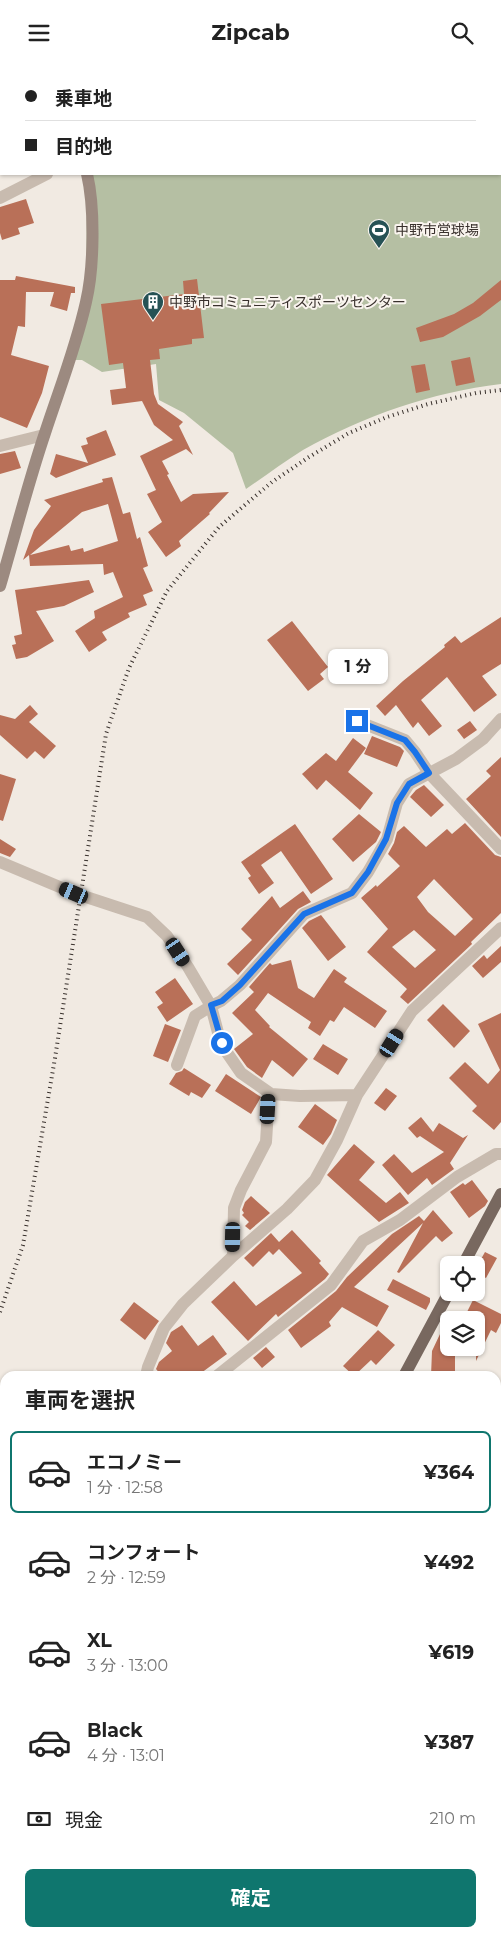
<!DOCTYPE html>
<html lang="ja">
<head>
<meta charset="utf-8">
<style>
  body { margin:0; font-family:Montserrat,"Noto Sans JP",sans-serif; background:#f6f6f6; color:#222; height:100vh; display:flex; flex-direction:column; font-size:19px; white-space:nowrap }
  * { box-sizing:border-box; margin:0 }
  p { font-size:16px; color:#767676 }
  .icon { flex:none; width:28px; height:28px; fill:none; stroke:currentColor; stroke-width:2; stroke-linecap:round; stroke-linejoin:round }
  .map { position:relative; flex:1; overflow:hidden }
  .panel { position:absolute; left:0px; top:1306px; width:501px; height:566px; display:flex; flex-direction:column; background:#fff; border-radius:15px 15px 0 0; box-shadow:0 1px 4px #0004 }
  .panel>* { flex:none }
  .guide { position:absolute; left:0px; top:0px; width:501px; height:110px; box-shadow:0 1px 4px #0004; display:grid; align-content:center; height:110px; padding:0 25px; background:#fff }
  .buttons { position:absolute; left:440px; top:1191px; display:grid; gap:10px }
  .buttons a { display:grid; place-items:center; width:45px; height:45px; border-radius:8px; background:#fff; box-shadow:0 1px 4px #0004; font-size:25px }
  .end { position:absolute; width:22px; height:22px; margin:-11px; border:6px solid #1a73e8; background:#fff; box-shadow:0 0 0 2px #fff }
  .from { border-radius:50% }
  .bubble { position:absolute; height:35px; border-radius:8px; background:#fff; box-shadow:0 1px 4px #0004; font-size:16px; font-weight:700; line-height:35px; text-align:center }
  .car { position:absolute; width:15px; height:30px; margin:-15px -8px; border-radius:6px; box-shadow:0 0 4px 1px #0007; background:linear-gradient(#222 24%,#8ab4d8 0 40%,#222 0 76%,#8ab4d8 0 86%,#222 0) }
  .guide b { display:flex; align-items:center; gap:18px; height:48px; font-size:19px }
  .guide b+b { border-top:1px solid #e0e0e0 }
  .guide i { width:12px; height:12px; background:#222 }
  ul { padding:0; list-style:none }
  li { display:flex; align-items:center; gap:15px; height:82px; margin:0 10px 8px; padding:0 15px; border:2px solid transparent; border-radius:8px }
  li div { flex:1 }
  li b { display:block; font-size:19px }
  li em { font-style:normal; font-weight:700 }
  li.active { border-color:#0f766e }
  li>.icon { width:45px; height:45px; stroke-width:1.5 }
  h2 { padding:0 25px; font-size:22px; line-height:60px }
  .pay { display:flex; align-items:center; gap:12px; height:55px; padding:0 25px; font-size:19px }
  .pay p { margin-inline-start:auto }
  .cta { display:flex; gap:10px; margin-top:auto; padding:10px 25px }
  .cta a { flex:1; height:58px; border-radius:8px; background:#0f766e; color:#fff; font-size:20px; font-weight:700; line-height:58px; text-align:center }
  header { display:flex; justify-content:space-between; align-items:center; height:65px; padding:0 25px; background:#fff; font-size:22px; font-weight:700 }
  .map>svg:first-child { display:block }
</style>
</head>
<body>
<header><svg class="icon" aria-label="menu" viewBox="0 0 24 24"><path d="M4 6h16M4 12h16M4 18h16"/></svg>Zipcab<svg class="icon" aria-label="search" viewBox="0 0 24 24"><circle cx="10" cy="10" r="6"/><path d="M15 15l6 6"/></svg></header>
<div class="map">
<svg width="501" height="1872" viewBox="0 0 501 1872">
  <rect width="100%" height="100%" fill="#f1eae2"/>
  <path fill="#b5bfa3" d="M62 0H501V319C432 327 364 351 303 385 284 397 265 411 246 424L233 388 184 348 159 335 156 299 102 307 82 295H70L86 236 87 109H500V1Z"/>
  <path fill="#b97058" fill-rule="evenodd" d="M26 134 34 158 18 163 20 169 2 175 0 168V142Z
    M16 211 75 222V228H71L67 246 50 241 54 227H26L25 262 18 261 11 290 49 301 42 328 27 363 0 352V215H15Z
    M197 214 204 273 192 274V279L159 284 160 294 150 295 154 329 158 339 183 357 179 361 193 390 186 384 162 396 169 409 167 410 181 437 193 429 229 427 209 448 210 449 179 476 181 481 166 492 148 467 162 457 147 429 156 425 140 391 173 375 154 360 142 336 112 340 110 325 126 323 123 298 109 300 101 239 184 229 183 216Z
    M501 215V235L497 238 480 251 443 272 420 277 416 263 454 249 473 238Z
    M470 292 475 317 456 321 451 296Z
    M425 299 430 325 416 328 411 301Z
    M106 365 116 390 56 413 50 409 56 389 88 398 81 381 88 379 86 373Z
    M15 386 21 403 0 409V389Z
    M112 412 123 449 130 447 137 474 140 472 148 501 143 503 153 526 143 530 147 540 128 548 130 552 102 567 107 575 89 587 75 566 95 553 94 546 123 532 113 507 104 510 103 499 30 501 29 490 23 495 34 465 51 441 44 435 103 417 102 414ZM108 439 118 476 84 487 83 483 71 486 69 480 30 490 82 447Z
    M89 515 94 527 64 541 36 546 54 576 27 592 16 594 12 580 16 579 14 571 22 569 15 525Z
    M501 552V599L482 611 497 630 474 647 447 612 421 635 442 661 429 671 418 657 413 663 396 640 385 651 376 641 403 616 445 582 444 580 455 571 461 578Z
    M292 556 328 602 320 609 324 614 308 626 267 575Z
    M30 640 38 649 29 657 56 681 44 694 35 686 27 694 0 670V650L15 654Z
    M470 656 477 665 464 674 457 665Z
    M372 671 400 682 404 686 397 702 364 689Z
    M353 673 366 683 348 707 373 728 360 745 326 715 317 725 302 709 326 688 336 696Z
    M501 692V772L466 734 491 711 486 706Z
    M0 709 16 714 3 756 0 755Z
    M424 720 444 740 431 752 410 732 416 725Z
    M359 749 381 767 376 777 353 797 332 774Z
    M465 758 495 790 501 792V848L471 877 472 879 408 939 400 932 407 924 367 887 388 864 361 833 376 820 377 822 400 801 388 789 394 778 397 767 404 761 426 782 447 764 452 769ZM434 814 473 854 455 871 428 847 417 832ZM414 865 436 885 415 903 392 882Z
    M295 759 333 814 311 829 281 786 261 800 274 818 259 829 248 813 251 811 241 797Z
    M0 774 16 784 10 792 0 788Z
    M303 826 311 837 298 844 238 910 227 899 252 875 241 864 272 831 280 843Z
    M321 850 346 882 328 896 302 863 309 856Z
    M501 881V897L483 913 472 901 484 890 487 894Z
    M291 895 298 923 314 933 334 904 347 913 344 917 387 946 375 963 344 942 334 957 330 955 320 971 308 963 311 957 268 928 255 945 270 961 269 962 308 994 293 1012 272 995 262 1013 247 1002 234 984 253 969 232 948 254 927 249 922 270 898 272 900Z
    M175 913 193 939 167 957 157 942 163 938 155 927Z
    M443 939 470 966 454 983 427 955Z
    M501 948V1057L494 1065 472 1046 477 1041 449 1013 465 997 488 1019 500 1005 478 959Z
    M165 959 181 965 168 997 153 991Z
    M323 979 348 994 338 1010 313 994Z
    M184 1003 211 1020 202 1033 191 1027 189 1031 169 1019 176 1008 182 1006Z
    M226 1009 261 1032 251 1049 215 1026Z
    M386 1023 397 1031 385 1046 374 1038Z
    M315 1039 337 1055 331 1069 323 1080 298 1062Z
    M421 1052 433 1067 439 1058 463 1073 468 1070 450 1098 454 1104 432 1120 427 1113 408 1130 382 1100 394 1089 412 1108 444 1087 420 1071 417 1073 408 1063Z
    M354 1079 375 1097 359 1115 386 1138 400 1127 409 1138 379 1157 327 1110Z
    M472 1115 488 1136 485 1141 469 1153 450 1127 463 1118 465 1120Z
    M251 1131 270 1148 250 1165 245 1161 249 1157 242 1150 244 1148 242 1145 245 1137Z
    M433 1145 453 1168 442 1177 436 1171 399 1208 397 1207 423 1158 354 1222 389 1241 377 1262 342 1242 329 1257 331 1261 301 1283 288 1265 336 1226 347 1212 392 1169 419 1151 424 1156Z
    M292 1165 321 1196 319 1198 329 1209 325 1214 278 1252 276 1249 248 1276 211 1237 234 1216 256 1241 302 1208 279 1184 273 1190 269 1186 253 1202 244 1193 271 1168 279 1177Z
    M485 1187 497 1193 486 1213 476 1208V1203Z
    M393 1214 430 1233V1237L426 1245 387 1225Z
    M473 1235 501 1249V1258L496 1268 491 1265 476 1296V1255H463Z
    M134 1237 159 1256 145 1275 120 1255Z
    M449 1250V1282H455V1311H431L432 1286Z
    M182 1260 198 1281 213 1270 227 1289 197 1311H162L156 1304 159 1297 172 1286 166 1278 171 1267Z
    M378 1265 395 1280 376 1300 371 1295 354 1311 343 1301Z
    M266 1282 275 1292 262 1303 253 1293Z"/>
  <g fill="none" stroke-linecap="round" stroke-linejoin="round">
    <path stroke="#c8bbaf" stroke-width="12" d="M0 21 1 20
      M0 133 47 109
      M0 381 44 370
      M357 656 405 675 415 687 429 708 501 784
      M0 797 74 828 147 852 167 871 188 902 211 941 221 979 241 1008 271 1029 300 1031 357 1030
      M177 1000 195 951 211 941 221 936 240 920 304 849 352 828 368 807 387 774 397 738 409 719 456 694 483 674 501 654
      M233 1191 234 1143 241 1125 266 1077 269 1028
      M146 1311 148 1302 164 1263 183 1239 233 1191 287 1144 315 1115 337 1075 357 1030 412 946 501 863
      M217 1311 331 1220 363 1176 400 1155 457 1112 496 1089H501
      M0 1477 5 1474
      M0 1672 5 1666"/>
    <path stroke="#9c8a80" stroke-width="12" d="M62 0V1
      M0 521C15 470 28 418 45 368 59 325 76 282 86 237 94 203 95 143 87 109"/>
    <path stroke="#78685f" stroke-width="12" d="M463 1200 501 1129
      M404 1311 449 1227
      M66 1872 69 1868"/>
    <path stroke="#38302c" stroke-width="4" stroke-dasharray="1 4" stroke-linecap="butt" d="M0 1247 23 1180 55 993 106 669 129 603 167 526 219 462 272 417 309 392 349 368 387 352 428 339 476 328 501 325"/>
  </g>
  <g fill="none" stroke-linecap="round" stroke-linejoin="round">
    <path stroke="#1a73e8" stroke-width="6" d="M222 978 211 940 222 936 240 920 304 849 352 828 368 807 386 774 397 738 409 719 429 708 415 687 405 675 357 656"/>
  </g>
  <defs>
    <g id="stadium-pin" transform="scale(1.125)"><path d="M0 17L-7.5 6A9.5 9.5 0 1 1 7.5 6Z" fill="#265255" stroke="#f9f4ee"/><path d="M0-5a6.5 5 0 1 0 0 10a6.5 5 0 1 0 0-10ZM-3.5-1.8h7v3.6h-7Z" fill="#fff"/></g>
    <g id="building-pin" transform="scale(1.125)"><path d="M0 17L-7.5 6A9.5 9.5 0 1 1 7.5 6Z" fill="#265255" stroke="#f9f4ee"/><path d="M-4-6H4V6H1V3H-1V6H-4ZM-2.5-4.3h1.7v1.8h-1.7ZM.8-4.3h1.7v1.8H.8ZM-2.5-1h1.7V.8h-1.7ZM.8-1h1.7V.8H.8Z" fill="#fff"/></g>
  </defs>
  <g fill-rule="evenodd">
    <use href="#stadium-pin" x="379" y="165"/>
    <use href="#building-pin" x="153" y="237"/>
  </g>
  <g text-anchor="middle" dominant-baseline="central" stroke-width="4" stroke-linejoin="round" paint-order="stroke">
    <g font-size="14" fill="#38302c" stroke="#f9f4ee" text-anchor="start">
      <text x="395" y="165">中野市営球場</text>
      <text x="169" y="237">中野市コミュニティスポーツセンター</text>
    </g>
  </g>
</svg>
<div class="buttons">
<a><svg class="icon" aria-label="locate" viewBox="0 0 24 24"><circle cx="12" cy="12" r="6"/><path d="M12 2v4M12 18v4M2 12h4M18 12h4"/></svg></a>
<a><svg class="icon" aria-label="layers" viewBox="0 0 24 24"><path d="M12 4l9 5-9 5-9-5zM3 14l9 5 9-5"/></svg></a>
</div>
<i class="end from" style="left:222px;top:978px"></i>
<i class="end" style="left:357px;top:656px"></i>
<div class="bubble" style="left:328px;top:584px;width:60px">1 分</div>
<i class="car" style="left:74px;top:828px;rotate:293deg"></i>
<i class="car" style="left:178px;top:887px;rotate:147deg"></i>
<i class="car" style="left:392px;top:978px;rotate:32deg"></i>
<i class="car" style="left:268px;top:1044px;rotate:3deg"></i>
<i class="car" style="left:233px;top:1172px;rotate:181deg"></i>
<div class="guide">
<b><i class="from"></i>乗車地</b>
<b><i></i>目的地</b>
</div>
<section class="panel">
<h2>車両を選択</h2>
<ul>
<li class="active"><svg class="icon" aria-label="car" viewBox="0 0 24 24"><path d="M5 17H2v-5l4-1 3-4h7l3 4 3 1v5h-3M9 17h6M6 11h13"/><circle cx="7" cy="17" r="2"/><circle cx="17" cy="17" r="2"/></svg><div><b>エコノミー</b><p>1 分 · 12:58</p></div><em>¥364</em></li>
<li><svg class="icon" aria-label="car" viewBox="0 0 24 24"><path d="M5 17H2v-5l4-1 3-4h7l3 4 3 1v5h-3M9 17h6M6 11h13"/><circle cx="7" cy="17" r="2"/><circle cx="17" cy="17" r="2"/></svg><div><b>コンフォート</b><p>2 分 · 12:59</p></div><em>¥492</em></li>
<li><svg class="icon" aria-label="car" viewBox="0 0 24 24"><path d="M5 17H2v-5l4-1 3-4h7l3 4 3 1v5h-3M9 17h6M6 11h13"/><circle cx="7" cy="17" r="2"/><circle cx="17" cy="17" r="2"/></svg><div><b>XL</b><p>3 分 · 13:00</p></div><em>¥619</em></li>
<li><svg class="icon" aria-label="car" viewBox="0 0 24 24"><path d="M5 17H2v-5l4-1 3-4h7l3 4 3 1v5h-3M9 17h6M6 11h13"/><circle cx="7" cy="17" r="2"/><circle cx="17" cy="17" r="2"/></svg><div><b>Black</b><p>4 分 · 13:01</p></div><em>¥387</em></li>
</ul>
<div class="pay"><svg class="icon" aria-label="cash" viewBox="0 0 24 24"><path d="M3 7h18v10H3z"/><circle cx="12" cy="12" r="2"/></svg>現金<p>210 m</p></div>
<div class="cta"><a>確定</a></div>
</section>
</div>
</body>
</html>
